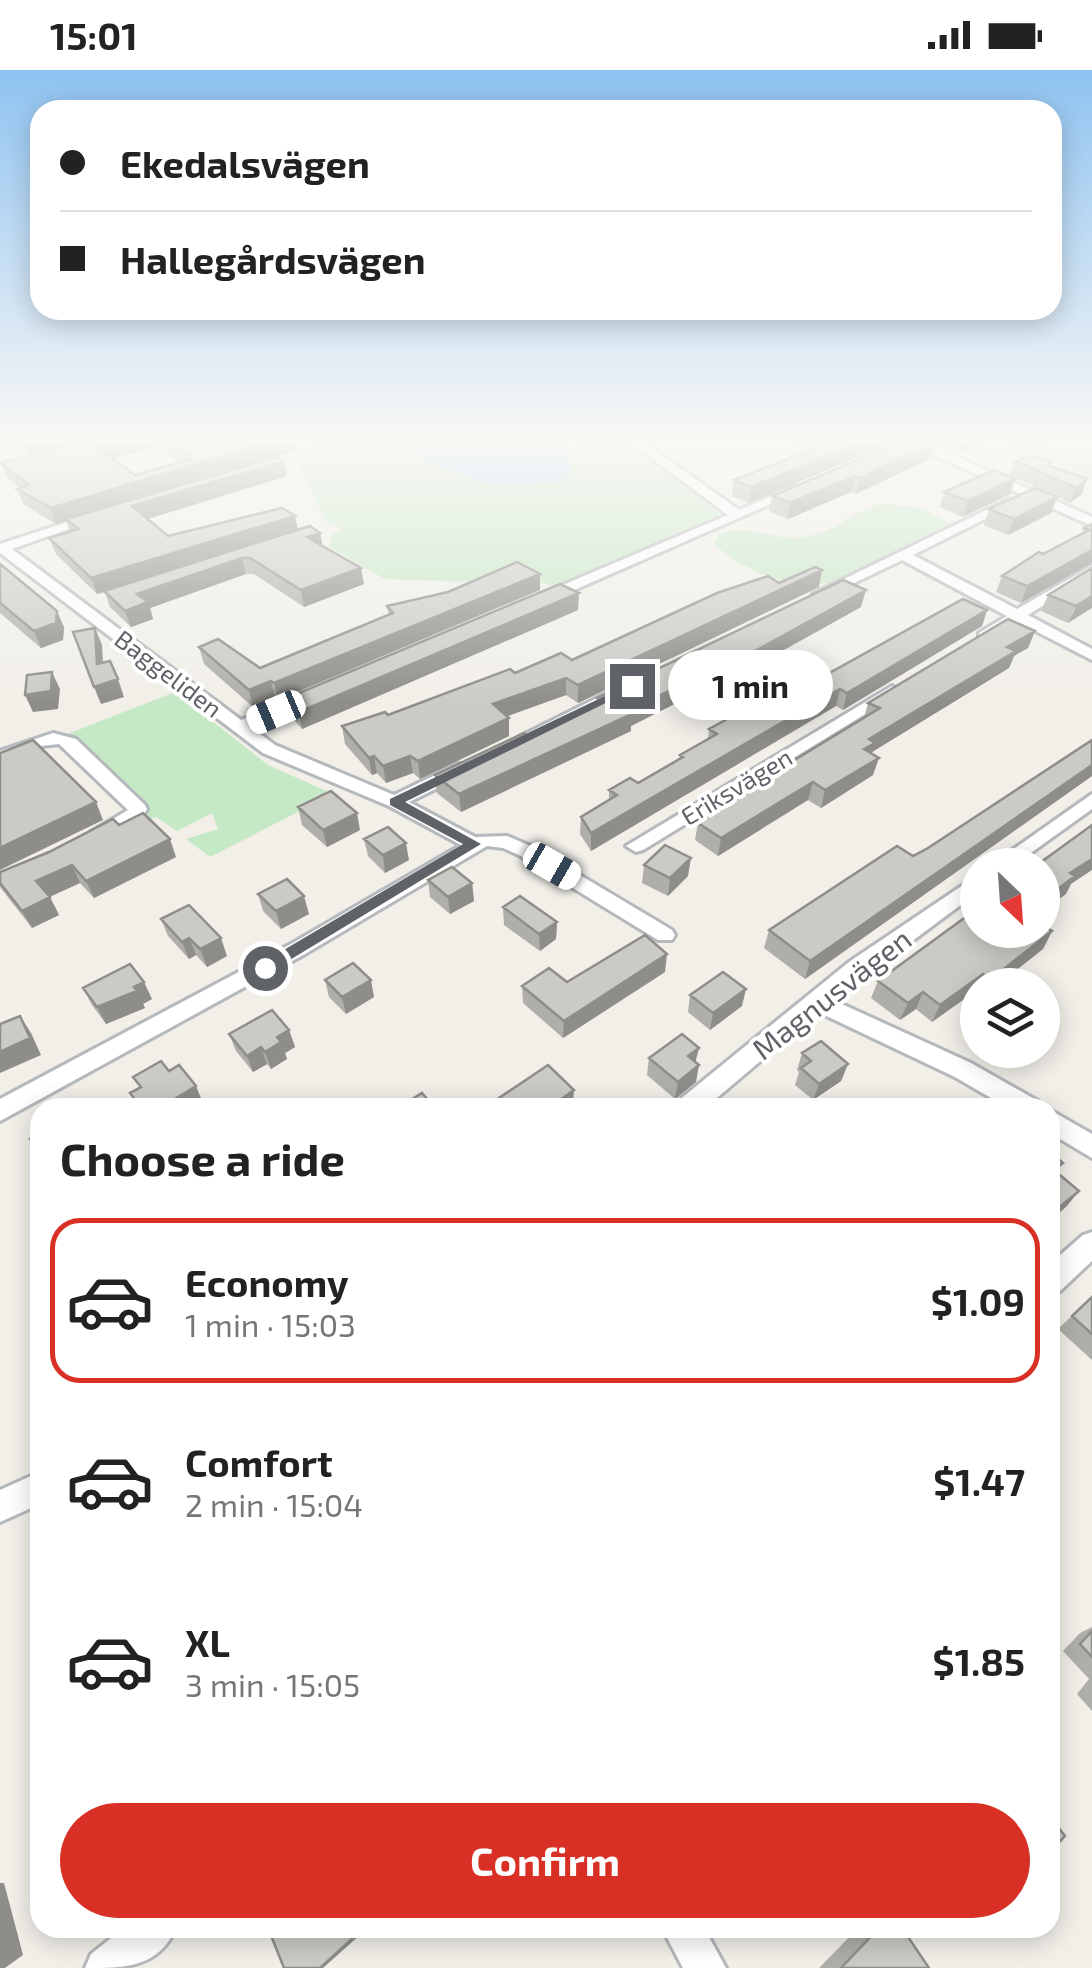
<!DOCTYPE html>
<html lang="en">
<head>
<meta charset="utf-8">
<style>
  body { margin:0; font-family:"Exo 2",sans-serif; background:#f2f2f2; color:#222; height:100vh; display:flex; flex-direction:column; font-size:38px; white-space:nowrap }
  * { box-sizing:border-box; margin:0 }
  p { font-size:32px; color:#767676 }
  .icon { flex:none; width:55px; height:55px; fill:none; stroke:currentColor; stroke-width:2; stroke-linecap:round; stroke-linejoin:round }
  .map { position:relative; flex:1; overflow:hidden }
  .panel { position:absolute; left:30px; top:1028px; width:1030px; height:840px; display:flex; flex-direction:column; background:#fff; border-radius:30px; box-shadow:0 5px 25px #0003 }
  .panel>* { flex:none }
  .guide { position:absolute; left:30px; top:30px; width:1032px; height:220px; border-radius:30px; box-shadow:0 5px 25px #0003; display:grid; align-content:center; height:220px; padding:0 30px; background:#fff }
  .needle { width:65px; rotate:155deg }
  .fabs { position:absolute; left:960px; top:778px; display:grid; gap:20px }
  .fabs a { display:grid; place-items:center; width:100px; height:100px; border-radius:50%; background:#fff; box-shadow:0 5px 25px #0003; font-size:50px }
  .end { position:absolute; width:45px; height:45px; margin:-22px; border:12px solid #5f6368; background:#fff; box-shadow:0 0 0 5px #fff }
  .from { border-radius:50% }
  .bubble { position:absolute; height:70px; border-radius:35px; background:#fff; box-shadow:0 5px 25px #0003; font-size:32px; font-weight:700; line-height:70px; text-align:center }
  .car { position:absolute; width:30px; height:60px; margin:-30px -15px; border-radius:12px; box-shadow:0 0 8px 2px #0007; background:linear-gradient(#fff 24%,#345 0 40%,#fff 0 76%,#345 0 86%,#fff 0) }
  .guide b { display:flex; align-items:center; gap:35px; height:95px; font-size:38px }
  .guide b+b { border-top:2px solid #e0e0e0 }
  .guide i { width:25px; height:25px; background:#222 }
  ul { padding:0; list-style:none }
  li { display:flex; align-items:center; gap:30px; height:165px; margin:0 20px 15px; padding:0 10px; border:5px solid transparent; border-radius:30px }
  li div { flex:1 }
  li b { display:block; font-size:38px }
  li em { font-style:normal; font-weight:700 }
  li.active { border-color:#d93025 }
  li>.icon { width:90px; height:90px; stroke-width:1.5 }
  h2 { padding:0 30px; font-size:45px; line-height:120px }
  .primary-button { display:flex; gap:20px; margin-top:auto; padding:20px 30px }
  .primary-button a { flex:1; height:115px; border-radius:60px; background:#d93025; color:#fff; font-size:40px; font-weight:700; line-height:115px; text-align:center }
  .status { display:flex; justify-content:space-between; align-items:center; height:70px; padding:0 50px; background:#fff; direction:ltr }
  .status svg { height:28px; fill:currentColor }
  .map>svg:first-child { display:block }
</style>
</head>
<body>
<div class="status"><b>15:01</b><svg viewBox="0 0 49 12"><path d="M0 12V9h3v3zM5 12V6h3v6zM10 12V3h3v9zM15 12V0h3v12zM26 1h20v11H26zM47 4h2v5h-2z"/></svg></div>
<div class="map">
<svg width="1092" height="1898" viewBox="0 0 1092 1898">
  <rect width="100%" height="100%" fill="#f1efe8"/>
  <path fill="#c5e8c5" d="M309 370H428L413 378C462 409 504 420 561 411L571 380 568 370H623L724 447 575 513 553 516 520 507 472 512 385 509 329 477 331 465 342 458 328 453 299 400Z
    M994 370H1037L1092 378V412L994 374 998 372Z
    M882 433 923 439 953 455 838 512C787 518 755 507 714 475L719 464C750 453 774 472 804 467 834 463 854 441 882 433Z
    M175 622 268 695 333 724 210 787 186 769 218 759 212 743 177 761 156 747 148 750V736L65 665Z"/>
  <path fill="#aadaff" d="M428 370H568L571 402 561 411 492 415 413 386V378Z"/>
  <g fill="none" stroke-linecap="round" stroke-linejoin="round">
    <g stroke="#b5b8bc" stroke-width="6">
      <path id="street" d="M627 370H641L739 440 795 416 805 419 549 531H539V525L728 445Z
        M909 370H918L1092 447V456L909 374Z
        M1009 429 1019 432 913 485 1017 539 1092 496V506L1028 545 1092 579V590L1018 552 989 569H979V563L1007 546 902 490 825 527 813 524Z
        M92 444 103 447 12 479 241 650 310 622H322V628L252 658 275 675 394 725 458 694H470V702L409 732 475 767 507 766 533 777 672 860 675 865 672 870H658L519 785 503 778 487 776 305 884 0 1051V1029L291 874 461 775 389 736 263 683 0 483V474Z
        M621 616 629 621 627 624 508 684H496L493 680Z
        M892 616 900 621 898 624 643 780 636 782 626 776Z
        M53 663 76 669 145 735 147 739C140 756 109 773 91 770V762L128 740 59 674 41 676 0 692V681Z
        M1092 724V739L1014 795H991Z
        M978 805V822L833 930 971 993 1038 1031 1041 1038H1008L955 1007 818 942 705 1038H675L678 1031 849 892Z
        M1050 1040 1092 1064V1088L1050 1063Z
        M1092 1162V1191L1060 1221 1050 1225V1194L1083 1165Z
        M40 1402V1434L0 1452V1420Z
        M124 1858H176C158 1898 125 1898 85 1898L91 1884Z
        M662 1858H704L726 1898H683Z"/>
    </g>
    <g stroke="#b6babf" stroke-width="5">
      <path id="secondary" d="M0 370H10L0 379Z"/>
    </g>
    <use href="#street" fill="#fff" fill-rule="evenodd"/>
    <use href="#secondary" fill="#fff" fill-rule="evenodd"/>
  </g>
  <path fill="#afaea9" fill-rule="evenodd" d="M17 370H294L296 380 191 412 284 391 287 406 148 449 168 466 295 446 298 460 320 463 323 476 364 514 304 537 254 504H246L150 538 153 549 131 557 110 537 105 522 97 524 56 484 49 468 70 461 66 451 56 454 23 434 17 419 20 418 7 408 1 393 29 385 20 378ZM156 377 179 392 135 405 113 388Z
    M792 370H898L749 433 732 426 734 410 813 380 791 372Z
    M933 370H987L959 382Z
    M935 373 931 388 856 424 851 422 788 449 769 441 772 426Z
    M1015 391 1050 396 1082 424 1070 433 1010 405Z
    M944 422 1010 424 963 447 940 437Z
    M1057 427 1051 443 1008 465 984 455 989 439Z
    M1092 454V493L1021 533 996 522 1002 506 1082 464 1084 458Z
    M0 494 64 557 63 570 41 578 0 543Z
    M1092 498 1068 553 1041 541 1048 525Z
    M779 513 819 517 578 633 566 625 506 646 509 648V666L420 709 413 703 386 713 377 703 372 705 345 674 342 656 388 645 515 603 572 590Z
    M540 520 278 630 275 628 253 637 204 594 199 577 260 598 389 545 387 536Z
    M861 537 771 587 813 612 987 540 982 556 843 640 836 636 591 781 580 764 581 747 609 730V720L638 713 679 690 680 685 708 669 709 659 768 627 740 610 714 623 706 618 631 656V661L461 742 437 723 435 705 529 667 597 635V628Z
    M578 540 302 659 290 645 287 628Z
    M1035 561 1028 578 1014 586 1009 598 872 682 873 705 821 738 808 730 718 786 695 770 698 753 864 648 868 633Z
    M1092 670V706L805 909 764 878 769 860 928 778Z
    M298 737 360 760 327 777 302 755Z
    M119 755 176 787 94 828 80 813 49 827 59 845 32 858 0 817V802Z
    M364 769 409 790 385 803 368 786Z
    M644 795 688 806 668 826 642 813Z
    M428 810 472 813 474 831 450 844 430 827Z
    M258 824 309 844 281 859 263 841Z
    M503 837 557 852 556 869 540 881 504 855Z
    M161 849 227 886 207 897 196 885 189 889 168 866Z
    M1052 861 1043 879 997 915H978V924L974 922 932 952 916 939 900 950 871 928 878 911Z
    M665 902 563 968 523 933 522 916Z
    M325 910 374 927 346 944 329 927Z
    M83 918 152 929 143 934 145 938 106 954 92 935Z
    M690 925 742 936 710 960 688 942Z
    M289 960 295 977 285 983 287 989 271 999 267 994 253 1002 236 981 229 964Z
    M802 983 848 994 841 1011 813 1030 795 1015 799 1002 797 1000Z
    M649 988 696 992V1012L675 1029 647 1005Z
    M1092 1227V1290L1058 1259Z
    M1092 1557V1641L1077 1624 1089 1609 1063 1581 1080 1563Z
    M858 1858H902L929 1898H819Z"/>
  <path fill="#8f8d8a" d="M28 370H94L30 386 24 371Z
    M121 370H154L156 377 101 392 96 377Z
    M276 370H294L296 380 56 454 51 438Z
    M866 370H898L749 433 751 417Z
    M962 370H987L959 382Z
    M935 373 931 388 856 424 860 408Z
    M284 391 287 406 137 452 132 436Z
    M855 406 851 422 788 449 790 433Z
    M1015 409 1010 424 963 447 968 431Z
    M1087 409 1082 424 1070 433 1076 418Z
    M1057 427 1051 443 1008 465 1014 449Z
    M295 446 298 462 97 524 91 508Z
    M320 463 323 479 307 467Z
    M1092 480V493L1021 533 1027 516Z
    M242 488 246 504 150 538 153 549 131 557 125 541 137 524Z
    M361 498 364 514 304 537 301 520Z
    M822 500 819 517 578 633V615Z
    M540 504V520L278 630 274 613Z
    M866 520 861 537 755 596 757 580Z
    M579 523 578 540 302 659 299 642Z
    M1092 526V538L1068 553 1076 536Z
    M987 540 982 556 843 640 847 623Z
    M57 541 64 557 63 570 41 578 34 561Z
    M95 558 102 575 104 611 97 594Z
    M1035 561 1028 578 1014 586 1009 598 872 682 869 690 859 697 869 669 1007 577Z
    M743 593 740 610 714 623 717 606Z
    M52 602 60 619 58 639 33 642 25 625Z
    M708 602 706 618 631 656V661L461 742 459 724Z
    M566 608V625L494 651 493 634Z
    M118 609 124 627 101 634 94 617Z
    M271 611 275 628 253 637 249 620Z
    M840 619 836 636 591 781V763Z
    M509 648V666L420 709 418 691Z
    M374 686 377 703 372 705 369 688Z
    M410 686 413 703 386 713 383 696Z
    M879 688 873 705 821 738 825 720Z
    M1092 695V706L805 909 810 891Z
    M813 712 808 730 718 786 721 768Z
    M96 732 103 750 0 800V778Z
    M357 743 360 760 327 777 323 760Z
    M170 769 176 787 94 828 86 811Z
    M406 773 409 790 385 803 383 785Z
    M691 788 688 806 668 826 670 808Z
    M1092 789V800L1071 814 1066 824 1042 842V831L1070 803Z
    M72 795 80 813 45 829 36 811Z
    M472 813 474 831 450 844 448 827Z
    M304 826 309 844 281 859 276 841Z
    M50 827 59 845 32 858 22 841Z
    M557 852 556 869 540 881 539 864Z
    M1052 861 1043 879 997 915H988L990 910Z
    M189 868 196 885 189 889 182 872Z
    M221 868 227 886 207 897 200 879Z
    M667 884 665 902 563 968 564 951Z
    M983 904 974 922 932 952 940 935Z
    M371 910 374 927 346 944 342 927Z
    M144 912 152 929 143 934 145 938 106 954 97 937Z
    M746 919 742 936 710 960 713 943Z
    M923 922 916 939 900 950 908 933Z
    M20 946 31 963 41 985 0 1003V982Z
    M289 960 295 977 285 983 287 989 271 999 265 982 277 967Z
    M261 977 267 994 253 1002 247 986Z
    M699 978 695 994 688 986Z
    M848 994 841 1011 813 1030 819 1014Z
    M699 995 696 1012 675 1029 678 1012Z
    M196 1016 203 1033 195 1038H160Z
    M574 1020 573 1036 572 1038H549Z
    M1079 1121 1067 1136 1050 1151V1145Z
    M0 1813H4L23 1885 5 1898H0Z
    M350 1858H358L361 1864 323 1898H320Z"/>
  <path fill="#cccac5" stroke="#8f8d8a" stroke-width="2.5" d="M85 370H121L96 377 135 405 192 389 164 370H276L51 438 17 419 29 415 1 393Z
    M831 370H866L751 417 734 410 834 371Z
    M905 370H928L935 373 860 408 855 406 790 433 772 426Z
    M1033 386 1049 391 1050 396 1087 409 1076 418 1015 391Z
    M277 387 284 391 132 436 168 466 282 438 295 446 91 508 49 468 79 459 66 449Z
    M994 400 1015 409 968 431 944 422Z
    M1035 418 1057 427 1014 449 989 439Z
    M1092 454V480L1027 516 1002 506 1039 482 1043 484 1089 460 1084 458Z
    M310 456 320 463 307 467 361 498 301 520 250 488H242L137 524 148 532 125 541 104 521Z
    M517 492 540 504 274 613 271 611 249 620 199 577 218 569 260 598 393 543 387 536 448 522Z
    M0 494 57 541 56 553 34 561 0 533Z
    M815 497 822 500 578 615 566 608 493 634 509 648 418 691 410 686 383 696 374 686 369 688 342 656 385 642 388 645 510 599 515 603 561 583 572 590 717 523 768 506 779 513Z
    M1092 498V526L1076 536 1048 525Z
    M843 510 866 520 757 580 813 612 963 529 987 540 847 623 840 619 591 763 581 747 617 725 609 720 630 708 638 713 683 687 680 685 717 664 709 659 784 618 743 593 717 606 708 602 628 641 632 644 459 724 435 705 524 663 529 667 566 650 603 632 597 628Z
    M560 514 579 523 299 642 287 628Z
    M1008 549 1035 561 1007 577 1016 581 869 669 875 673 864 679 879 688 825 720 813 712 721 768 698 753 742 722 880 638 868 633Z
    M95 558 97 594 110 591 118 609 94 617 73 562Z
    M52 602 51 621 25 625 27 605Z
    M33 670 96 732 0 778V683Z
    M1092 670V695L810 891 769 860 897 776 913 786 928 778Z
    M331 721 357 743 323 760 298 737Z
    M143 743 170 769 86 811 72 795 36 811 50 827 22 841 0 813V802L49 782 113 749 119 755Z
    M1092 755V789L1070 803 1075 806 1042 831V795H1037Z
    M388 757 406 773 383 785 364 769Z
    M665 775 691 788 670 808 644 795Z
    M452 797 472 813 448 827 428 810Z
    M287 809 304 826 276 841 258 824Z
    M520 826 557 852 539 864 503 837Z
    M189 835 221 868 200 879 189 868 182 872 161 849Z
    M978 838V860H1042V855L1052 861 990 910 983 904 940 935 923 922 908 933 878 911Z
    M645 865 667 884 564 951 522 916 549 898 567 912Z
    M353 893 371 910 342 927 325 910Z
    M130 894 144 912 134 917 137 921 97 937 83 918Z
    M723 902 746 919 713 943 690 925Z
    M272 940 289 960 277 967 281 972 265 982 261 977 247 986 229 964Z
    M20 946 30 968 0 982V954Z
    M682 964 699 978 688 986 699 995 678 1012 649 988Z
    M821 971 848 994 819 1014 801 998 811 991 802 983Z
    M161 991 169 1001 179 995 196 1016 160 1038H141L130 1023 141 1017 133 1007Z
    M548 995 574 1020 549 1038H493L490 1034Z
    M422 1023 435 1038H398Z
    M40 1063V1085L30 1069Z
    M1050 1082 1063 1093 1054 1100 1079 1121 1050 1145Z
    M1092 1227V1264L1072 1246Z
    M1050 1321 1056 1327 1050 1333Z
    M1092 1561V1587L1080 1574Z
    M1050 1747 1065 1766 1050 1782Z
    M268 1858H350L354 1867 320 1898H284Z
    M879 1858H902L929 1898H841Z"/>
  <linearGradient id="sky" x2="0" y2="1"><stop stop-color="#8fc3f1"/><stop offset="0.58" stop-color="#f9f8f5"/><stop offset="1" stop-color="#f9f8f5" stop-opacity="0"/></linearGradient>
  <rect width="1092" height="636" fill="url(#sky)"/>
  <path fill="#5f6368" d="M632 613 636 618 405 732 481 774 270 902H260V894L463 774 390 735V729Z"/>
  <g text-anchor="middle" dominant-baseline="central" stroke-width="8" stroke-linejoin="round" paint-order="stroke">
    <g font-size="25" fill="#5f6368" stroke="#fff">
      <text transform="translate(169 603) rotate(37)">Baggeliden</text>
      <text transform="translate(736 716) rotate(-31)">Eriksvägen</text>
    </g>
    <g font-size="30" fill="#5f6368" stroke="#fff">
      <text transform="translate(831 923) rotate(-38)">Magnusvägen</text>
    </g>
  </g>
</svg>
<div class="fabs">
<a><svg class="needle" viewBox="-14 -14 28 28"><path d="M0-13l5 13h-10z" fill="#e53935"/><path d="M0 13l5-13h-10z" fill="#767676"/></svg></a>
<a><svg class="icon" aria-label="layers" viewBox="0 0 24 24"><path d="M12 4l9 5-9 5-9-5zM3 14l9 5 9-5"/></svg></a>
</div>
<i class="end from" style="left:265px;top:898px"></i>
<i class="end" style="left:632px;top:616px"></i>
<div class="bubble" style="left:668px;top:580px;width:165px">1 min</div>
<i class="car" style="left:276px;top:642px;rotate:247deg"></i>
<i class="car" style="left:552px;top:796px;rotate:120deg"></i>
<div class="guide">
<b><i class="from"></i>Ekedalsvägen</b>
<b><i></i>Hallegårdsvägen</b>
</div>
<section class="panel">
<h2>Choose a ride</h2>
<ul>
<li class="active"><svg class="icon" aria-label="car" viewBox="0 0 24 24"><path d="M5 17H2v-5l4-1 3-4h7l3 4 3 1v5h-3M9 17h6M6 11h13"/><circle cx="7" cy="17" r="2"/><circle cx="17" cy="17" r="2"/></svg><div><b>Economy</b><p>1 min · 15:03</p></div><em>$1.09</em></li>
<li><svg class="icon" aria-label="car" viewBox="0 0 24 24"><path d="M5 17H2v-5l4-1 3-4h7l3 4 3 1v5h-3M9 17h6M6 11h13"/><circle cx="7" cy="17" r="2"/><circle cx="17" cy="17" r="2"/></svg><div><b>Comfort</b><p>2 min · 15:04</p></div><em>$1.47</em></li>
<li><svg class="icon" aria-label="car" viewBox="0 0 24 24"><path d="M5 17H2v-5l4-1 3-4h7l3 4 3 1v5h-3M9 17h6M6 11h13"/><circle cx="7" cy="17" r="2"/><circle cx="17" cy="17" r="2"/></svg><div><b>XL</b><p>3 min · 15:05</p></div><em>$1.85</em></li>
</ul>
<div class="primary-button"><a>Confirm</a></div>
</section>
</div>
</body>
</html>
